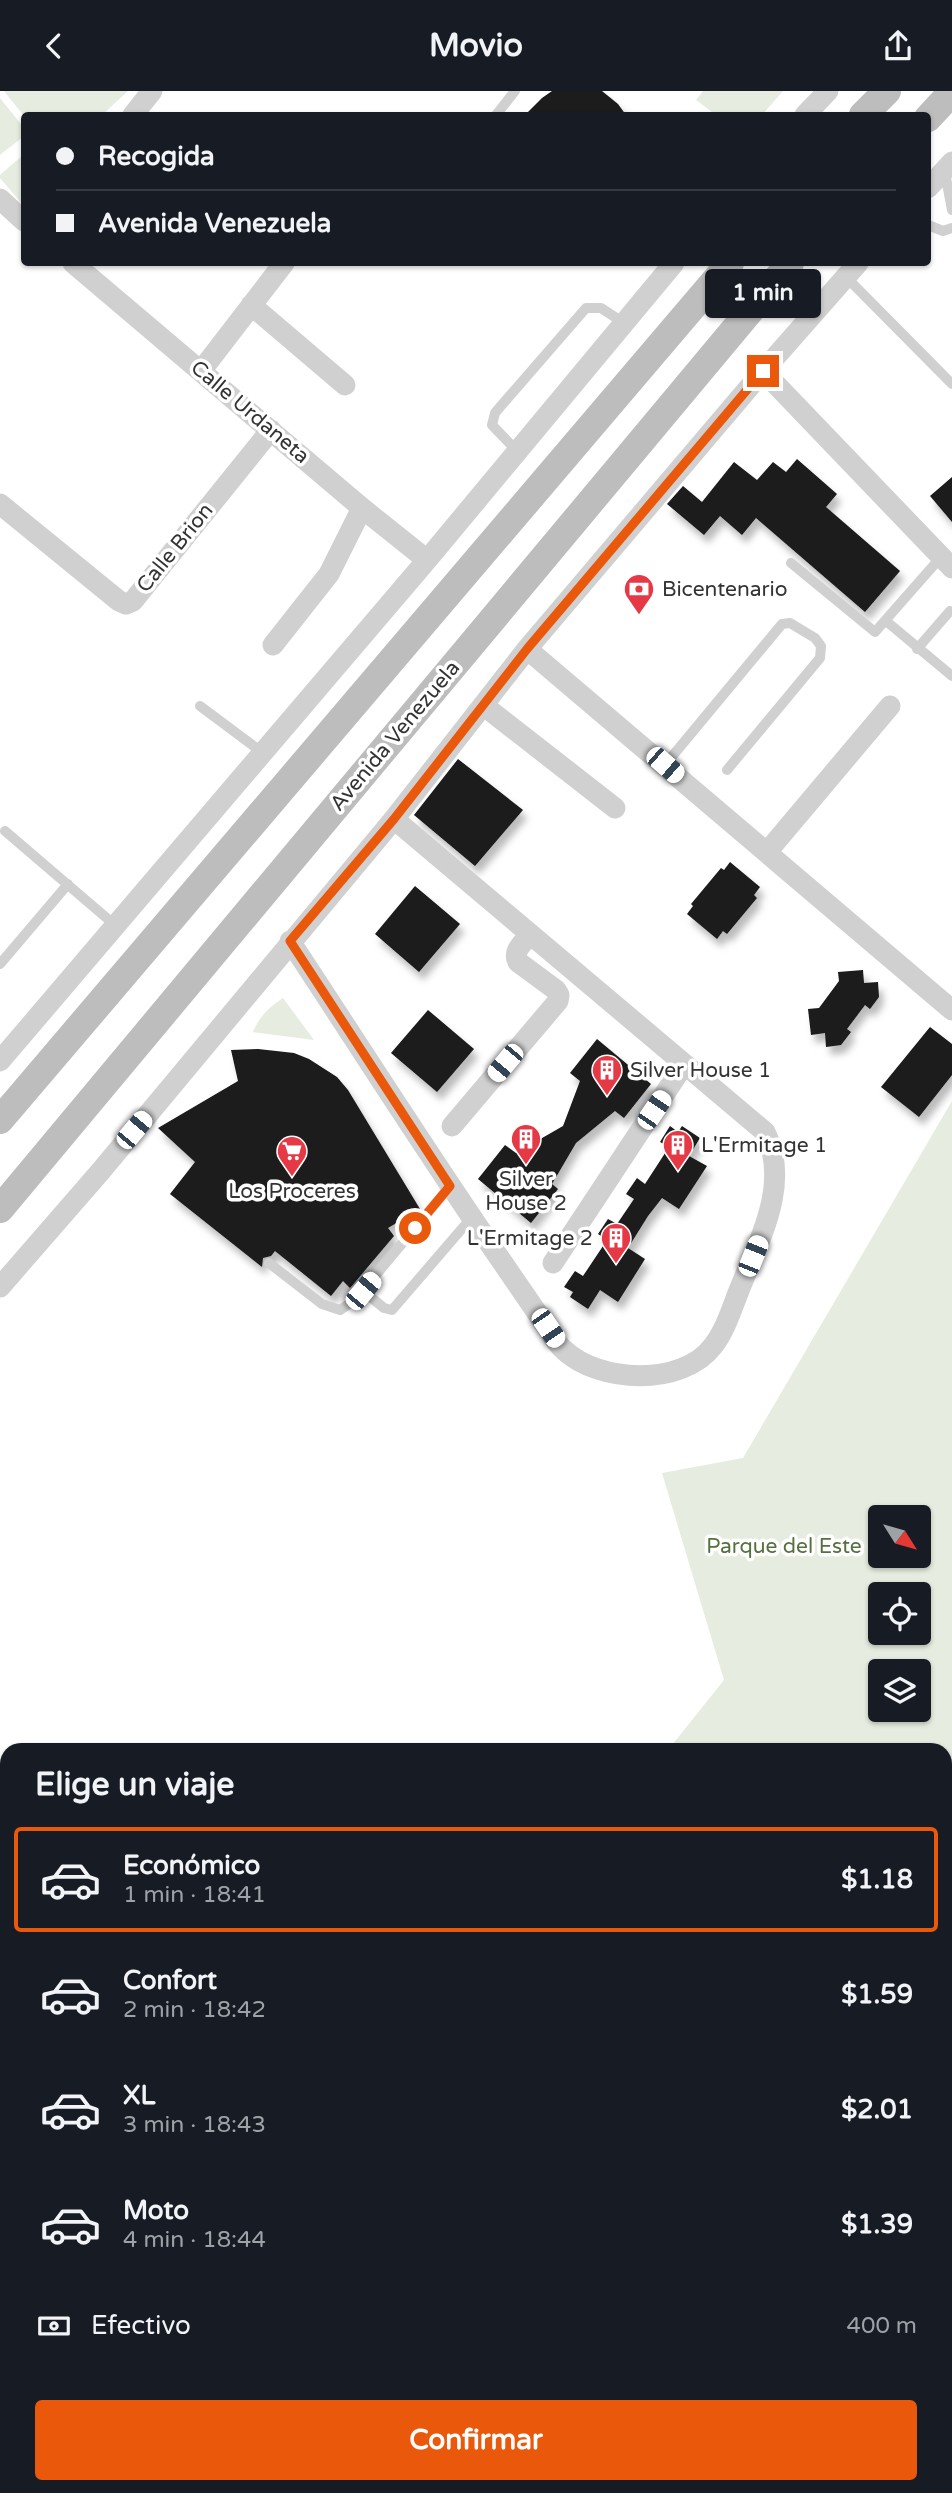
<!DOCTYPE html>
<html lang="es">
<head>
<meta charset="utf-8">
<style>
  body { margin:0; font-family:"Varela Round",sans-serif; background:#20242c; color:#f1f3f6; height:100vh; display:flex; flex-direction:column; font-size:26px; white-space:nowrap }
  * { box-sizing:border-box; margin:0 }
  p { font-size:23px; color:#9ea1a6 }
  .icon { flex:none; width:38px; height:38px; fill:none; stroke:currentColor; stroke-width:2; stroke-linecap:round; stroke-linejoin:round }
  .map { position:relative; flex:1; overflow:hidden }
  .panel { position:absolute; left:0px; top:1652px; width:952px; height:751px; display:flex; flex-direction:column; background:#171b24; border-radius:21px 21px 0 0; box-shadow:0 2px 5px #0004 }
  .panel>* { flex:none }
  .hud { position:absolute; left:21px; top:21px; width:910px; height:154px; border-radius:7px; box-shadow:0 2px 5px #0004; display:grid; align-content:center; height:154px; padding:0 35px; background:#171b24 }
  .needle { width:46px; rotate:127deg }
  .tools { position:absolute; left:868px; top:1414px; display:grid; gap:14px }
  .tools a { display:grid; place-items:center; width:63px; height:63px; border-radius:7px; background:#171b24; box-shadow:0 2px 5px #0004; font-size:35px }
  .end { position:absolute; width:32px; height:32px; margin:-16px; border:9px solid #ea580c; background:#fff; box-shadow:0 0 0 4px #fff }
  .from { border-radius:50% }
  .bubble { position:absolute; height:49px; border-radius:7px; background:#171b24; box-shadow:0 2px 5px #0004; font-size:23px; font-weight:700; line-height:49px; text-align:center }
  .car { position:absolute; width:21px; height:42px; margin:-21px -10px; border-radius:9px; box-shadow:0 0 5px 2px #0007; background:linear-gradient(#fff 24%,#345 0 40%,#fff 0 76%,#345 0 86%,#fff 0) }
  .hud b { display:flex; align-items:center; gap:24px; height:66px; font-size:26px }
  .hud b+b { border-top:2px solid #363941 }
  .hud i { width:18px; height:18px; background:#f1f3f6 }
  ul { padding:0; list-style:none }
  li { display:flex; align-items:center; gap:21px; height:105px; margin:0 14px 10px; padding:0 21px; border:4px solid transparent; border-radius:7px }
  li div { flex:1 }
  li b { display:block; font-size:26px }
  li em { font-style:normal; font-weight:700 }
  li.active { border-color:#ea580c }
  li>.icon { width:63px; height:63px; stroke-width:1.5 }
  h2 { padding:0 35px; font-size:32px; line-height:84px }
  .pay { display:flex; align-items:center; gap:18px; height:77px; padding:0 35px; font-size:26px }
  .pay p { margin-inline-start:auto }
  .cta { display:flex; gap:14px; margin-top:auto; padding:14px 35px }
  .cta a { flex:1; height:80px; border-radius:7px; background:#ea580c; color:#fff; font-size:28px; font-weight:700; line-height:80px; text-align:center }
  header { display:flex; justify-content:space-between; align-items:center; height:91px; padding:0 35px; background:#171b24; font-size:32px; font-weight:700 }
  .map>svg:first-child { display:block }
</style>
</head>
<body>
<header><svg class="icon" aria-label="back" viewBox="0 0 24 24"><path d="M15 5l-7 7 7 7"/></svg>Movio<svg class="icon" aria-label="share" viewBox="0 0 24 24"><path d="M12 15V3M7 8l5-5 5 5M5 13v7h14v-7"/></svg></header>
<div class="map">
<svg width="952" height="2402" viewBox="0 0 952 2402">
  <defs>
    <filter id="shadow"><feDropShadow dx="4.5" dy="8" stdDeviation="3.5" flood-color="#0004"/></filter>
  </defs>
  <rect width="100%" height="100%" fill="#fff"/>
  <path fill="#e6ecdf" fill-rule="evenodd" d="M4 0H128L102 24 24 25Z
    M703 0H783L762 24H716L696 9Z
    M0 7 24 37V45L0 64Z
    M24 63V114H23L0 87V84Z
    M283 907 314 949 253 941C259 926 269 916 283 907Z
    M952 1010V2313H945V1659H668L724 1589 662 1382 743 1367ZM880 1426H919V1465H880ZM880 1503H919V1542H880ZM880 1580H919V1619H880Z
    M649 2396H740L735 2402H654Z
    M775 2396H834L830 2402H767Z"/>
  <path fill="#1a1a1a" filter="url(#shadow)" d="M552 0H602L618 13 626 24H525L542 7Z
    M797 368 837 403 826 416 900 480 865 521 756 427 742 444 720 425 704 444 667 413 683 395 702 411 734 371 757 389 773 371 786 381Z
    M952 386V431L930 405Z
    M458 668 523 719 475 775 414 724Z
    M730 771 760 796 754 804 757 807 727 843 723 840 717 848 687 823 693 815 691 813 721 777 724 779Z
    M415 795 460 833 419 881 375 843Z
    M863 879 864 892 878 891 879 906 870 918 865 914 847 938 851 941 841 954 826 956 825 942 811 944 808 918 819 917 839 890 838 881Z
    M428 919 474 958 437 1001 391 962Z
    M930 936 952 953V984L919 1026 881 996Z
    M597 948 651 993 624 1027 615 1020 576 1052 552 1093 558 1098 531 1132 478 1088 505 1054 516 1062 563 1035 580 990 570 982Z
    M258 958 294 962 309 968 337 986 348 999 420 1118 388 1137 394 1145 350 1197 343 1190 331 1205 275 1160 271 1165 263 1167 262 1176 170 1103 195 1071 158 1037 238 990 231 959Z
    M670 1035 678 1041 682 1035 700 1047 689 1065 707 1075 679 1118 662 1107 648 1125 628 1157 645 1168 618 1211 600 1199 588 1218 570 1206 573 1201 564 1196 575 1180 583 1185 607 1149 598 1143 608 1128 617 1133 634 1108 626 1103 637 1087 645 1093 669 1056 660 1051Z"/>
  <g fill="none" stroke-linecap="round" stroke-linejoin="round">
    <path stroke="#d0d0d0" stroke-width="10" d="M496 24 515 0
      M946 87 952 119
      M928 134 943 140 952 137
      M846 186 952 293
      M517 360 492 334 495 322 500 316 586 217H601L624 232
      M791 472 875 541 941 466
      M886 530 952 585
      M917 558 950 520
      M200 615 263 662
      M665 674 782 533 790 532 815 547 821 555 820 567 727 679
      M5 740 116 835
      M0 873 68 793
      M269 1172 322 1213 340 1219 355 1209 450 1095
      M363 1200 384 1217 392 1219 472 1126
      M0 2094 7 2088
      M0 2233 7 2227
      M945 2381 952 2379
      M467 2396 471 2402
      M582 2396 587 2402
      M361 2402 368 2396
      M419 2402 427 2396
      M897 2402 906 2396"/>
    <path stroke="#d0d0d0" stroke-width="21" d="M133 24 152 0
      M805 24 828 0
      M928 97 952 71
      M0 108 24 130
      M73 172 362 417 427 469
      M251 214 345 294
      M201 280 284 172
      M763 280 952 477
      M0 413 119 510 126 513 133 510 271 339
      M273 554 329 483 362 417
      M527 558 952 919
      M483 614 615 717
      M767 761 890 615
      M290 850C358 953 424 1057 494 1159 510 1182 526 1206 542 1229 549 1238 555 1252 564 1259 599 1292 682 1296 713 1255 726 1238 732 1217 740 1197 759 1149 791 1093 765 1041L394 728
      M0 970 427 469 674 172
      M452 1035 558 910 559 904 556 899 518 871C512 860 523 852 530 844
      M553 1172 683 975
      M0 1196 100 1081 394 728 527 558 763 280 858 172
      M0 2362 7 2370
      M30 2396 36 2402
      M109 2402 113 2396
      M221 2402 225 2396
      M249 2402 253 2396"/>
    <path stroke="#bdbdbd" stroke-width="28" d="M863 24 887 0
      M928 27 952 1
      M0 1029 730 172
      M0 1118 790 172"/>
    <path stroke="#ababab" stroke-width="32" d="M0 1949 7 1955
      M0 1991 7 1997
      M945 2351 952 2350
      M632 2396 637 2402
      M751 2402 758 2396"/>
  </g>
  <g fill="none" stroke-linecap="round" stroke-linejoin="round">
    <path stroke="#ea580c" stroke-width="9" d="M415 1137 450 1095 290 850 394 728 527 558 763 280"/>
  </g>
  <defs>
    <g id="bank-pin" transform="scale(1.575)"><path d="M0 17L-7.5 6A9.5 9.5 0 1 1 7.5 6Z" fill="#e63946" stroke="#fff"/><path d="M-6-4H6V4H-6ZM0-2.3a2.3 2.3 0 1 0 0 4.6a2.3 2.3 0 1 0 0-4.6Z" fill="#fff"/></g>
    <g id="building-pin" transform="scale(1.575)"><path d="M0 17L-7.5 6A9.5 9.5 0 1 1 7.5 6Z" fill="#e63946" stroke="#fff"/><path d="M-4-6H4V6H1V3H-1V6H-4ZM-2.5-4.3h1.7v1.8h-1.7ZM.8-4.3h1.7v1.8H.8ZM-2.5-1h1.7V.8h-1.7ZM.8-1h1.7V.8H.8Z" fill="#fff"/></g>
    <g id="supermarket-pin" transform="scale(1.575)"><path d="M0 17L-7.5 6A9.5 9.5 0 1 1 7.5 6Z" fill="#e63946" stroke="#fff"/><path d="M-6-5.5h2.5l.6 2H6L4.5 2H-2.5L-4.4-4H-6ZM-1.5 3.2a1.3 1.3 0 1 0 .1 0ZM3 3.2a1.3 1.3 0 1 0 .1 0Z" fill="#fff"/></g>
  </defs>
  <g fill-rule="evenodd">
    <use href="#bank-pin" x="639" y="498"/>
    <use href="#building-pin" x="607" y="979"/>
    <use href="#building-pin" x="526" y="1048"/>
    <use href="#building-pin" x="678" y="1054"/>
    <use href="#supermarket-pin" x="292" y="1060"/>
    <use href="#building-pin" x="616" y="1147"/>
  </g>
  <g text-anchor="middle" dominant-baseline="central" stroke-width="7" stroke-linejoin="round" paint-order="stroke">
    <g font-size="21" fill="#333" stroke="#fff">
      <text transform="translate(250 321) rotate(40)">Calle Urdaneta</text>
      <text transform="translate(175 457) rotate(-51)">Calle Brion</text>
      <text transform="translate(395 645) rotate(-50)">Avenida Venezuela</text>
    </g>
    <g font-size="21" fill="#333" stroke="#fff" text-anchor="start">
      <text x="662" y="498">Bicentenario</text>
      <text x="630" y="979">Silver House 1</text>
      <text x="701" y="1054">L'Ermitage 1</text>
      <text x="526" y="1088" text-anchor="middle">Silver<tspan x="526" dy="24">House 2</tspan></text>
      <text x="292" y="1100" text-anchor="middle">Los Proceres</text>
      <text x="593" y="1147" text-anchor="end">L'Ermitage 2</text>
    </g>
    <g font-size="21" fill="#56703f" stroke="#fff">
      <text x="784" y="1455">Parque del Este</text>
    </g>
  </g>
</svg>
<div class="tools">
<a><svg class="needle" viewBox="-14 -14 28 28"><path d="M0-13l5 13h-10z" fill="#e53935"/><path d="M0 13l5-13h-10z" fill="#9ea1a6"/></svg></a>
<a><svg class="icon" aria-label="locate" viewBox="0 0 24 24"><circle cx="12" cy="12" r="6"/><path d="M12 2v4M12 18v4M2 12h4M18 12h4"/></svg></a>
<a><svg class="icon" aria-label="layers" viewBox="0 0 24 24"><path d="M12 4l9 5-9 5-9-5zM3 14l9 5 9-5"/></svg></a>
</div>
<i class="end from" style="left:415px;top:1137px"></i>
<i class="end" style="left:763px;top:280px"></i>
<div class="bubble" style="left:705px;top:178px;width:116px">1 min</div>
<i class="car" style="left:665px;top:674px;rotate:131deg"></i>
<i class="car" style="left:505px;top:972px;rotate:220deg"></i>
<i class="car" style="left:654px;top:1019px;rotate:34deg"></i>
<i class="car" style="left:134px;top:1039px;rotate:40deg"></i>
<i class="car" style="left:753px;top:1165px;rotate:22deg"></i>
<i class="car" style="left:363px;top:1200px;rotate:40deg"></i>
<i class="car" style="left:548px;top:1237px;rotate:146deg"></i>
<div class="hud">
<b><i class="from"></i>Recogida</b>
<b><i></i>Avenida Venezuela</b>
</div>
<section class="panel">
<h2>Elige un viaje</h2>
<ul>
<li class="active"><svg class="icon" aria-label="car" viewBox="0 0 24 24"><path d="M5 17H2v-5l4-1 3-4h7l3 4 3 1v5h-3M9 17h6M6 11h13"/><circle cx="7" cy="17" r="2"/><circle cx="17" cy="17" r="2"/></svg><div><b>Económico</b><p>1 min · 18:41</p></div><em>$1.18</em></li>
<li><svg class="icon" aria-label="car" viewBox="0 0 24 24"><path d="M5 17H2v-5l4-1 3-4h7l3 4 3 1v5h-3M9 17h6M6 11h13"/><circle cx="7" cy="17" r="2"/><circle cx="17" cy="17" r="2"/></svg><div><b>Confort</b><p>2 min · 18:42</p></div><em>$1.59</em></li>
<li><svg class="icon" aria-label="car" viewBox="0 0 24 24"><path d="M5 17H2v-5l4-1 3-4h7l3 4 3 1v5h-3M9 17h6M6 11h13"/><circle cx="7" cy="17" r="2"/><circle cx="17" cy="17" r="2"/></svg><div><b>XL</b><p>3 min · 18:43</p></div><em>$2.01</em></li>
<li><svg class="icon" aria-label="car" viewBox="0 0 24 24"><path d="M5 17H2v-5l4-1 3-4h7l3 4 3 1v5h-3M9 17h6M6 11h13"/><circle cx="7" cy="17" r="2"/><circle cx="17" cy="17" r="2"/></svg><div><b>Moto</b><p>4 min · 18:44</p></div><em>$1.39</em></li>
</ul>
<div class="pay"><svg class="icon" aria-label="cash" viewBox="0 0 24 24"><path d="M3 7h18v10H3z"/><circle cx="12" cy="12" r="2"/></svg>Efectivo<p>400 m</p></div>
<div class="cta"><a>Confirmar</a></div>
</section>
</div>
</body>
</html>
